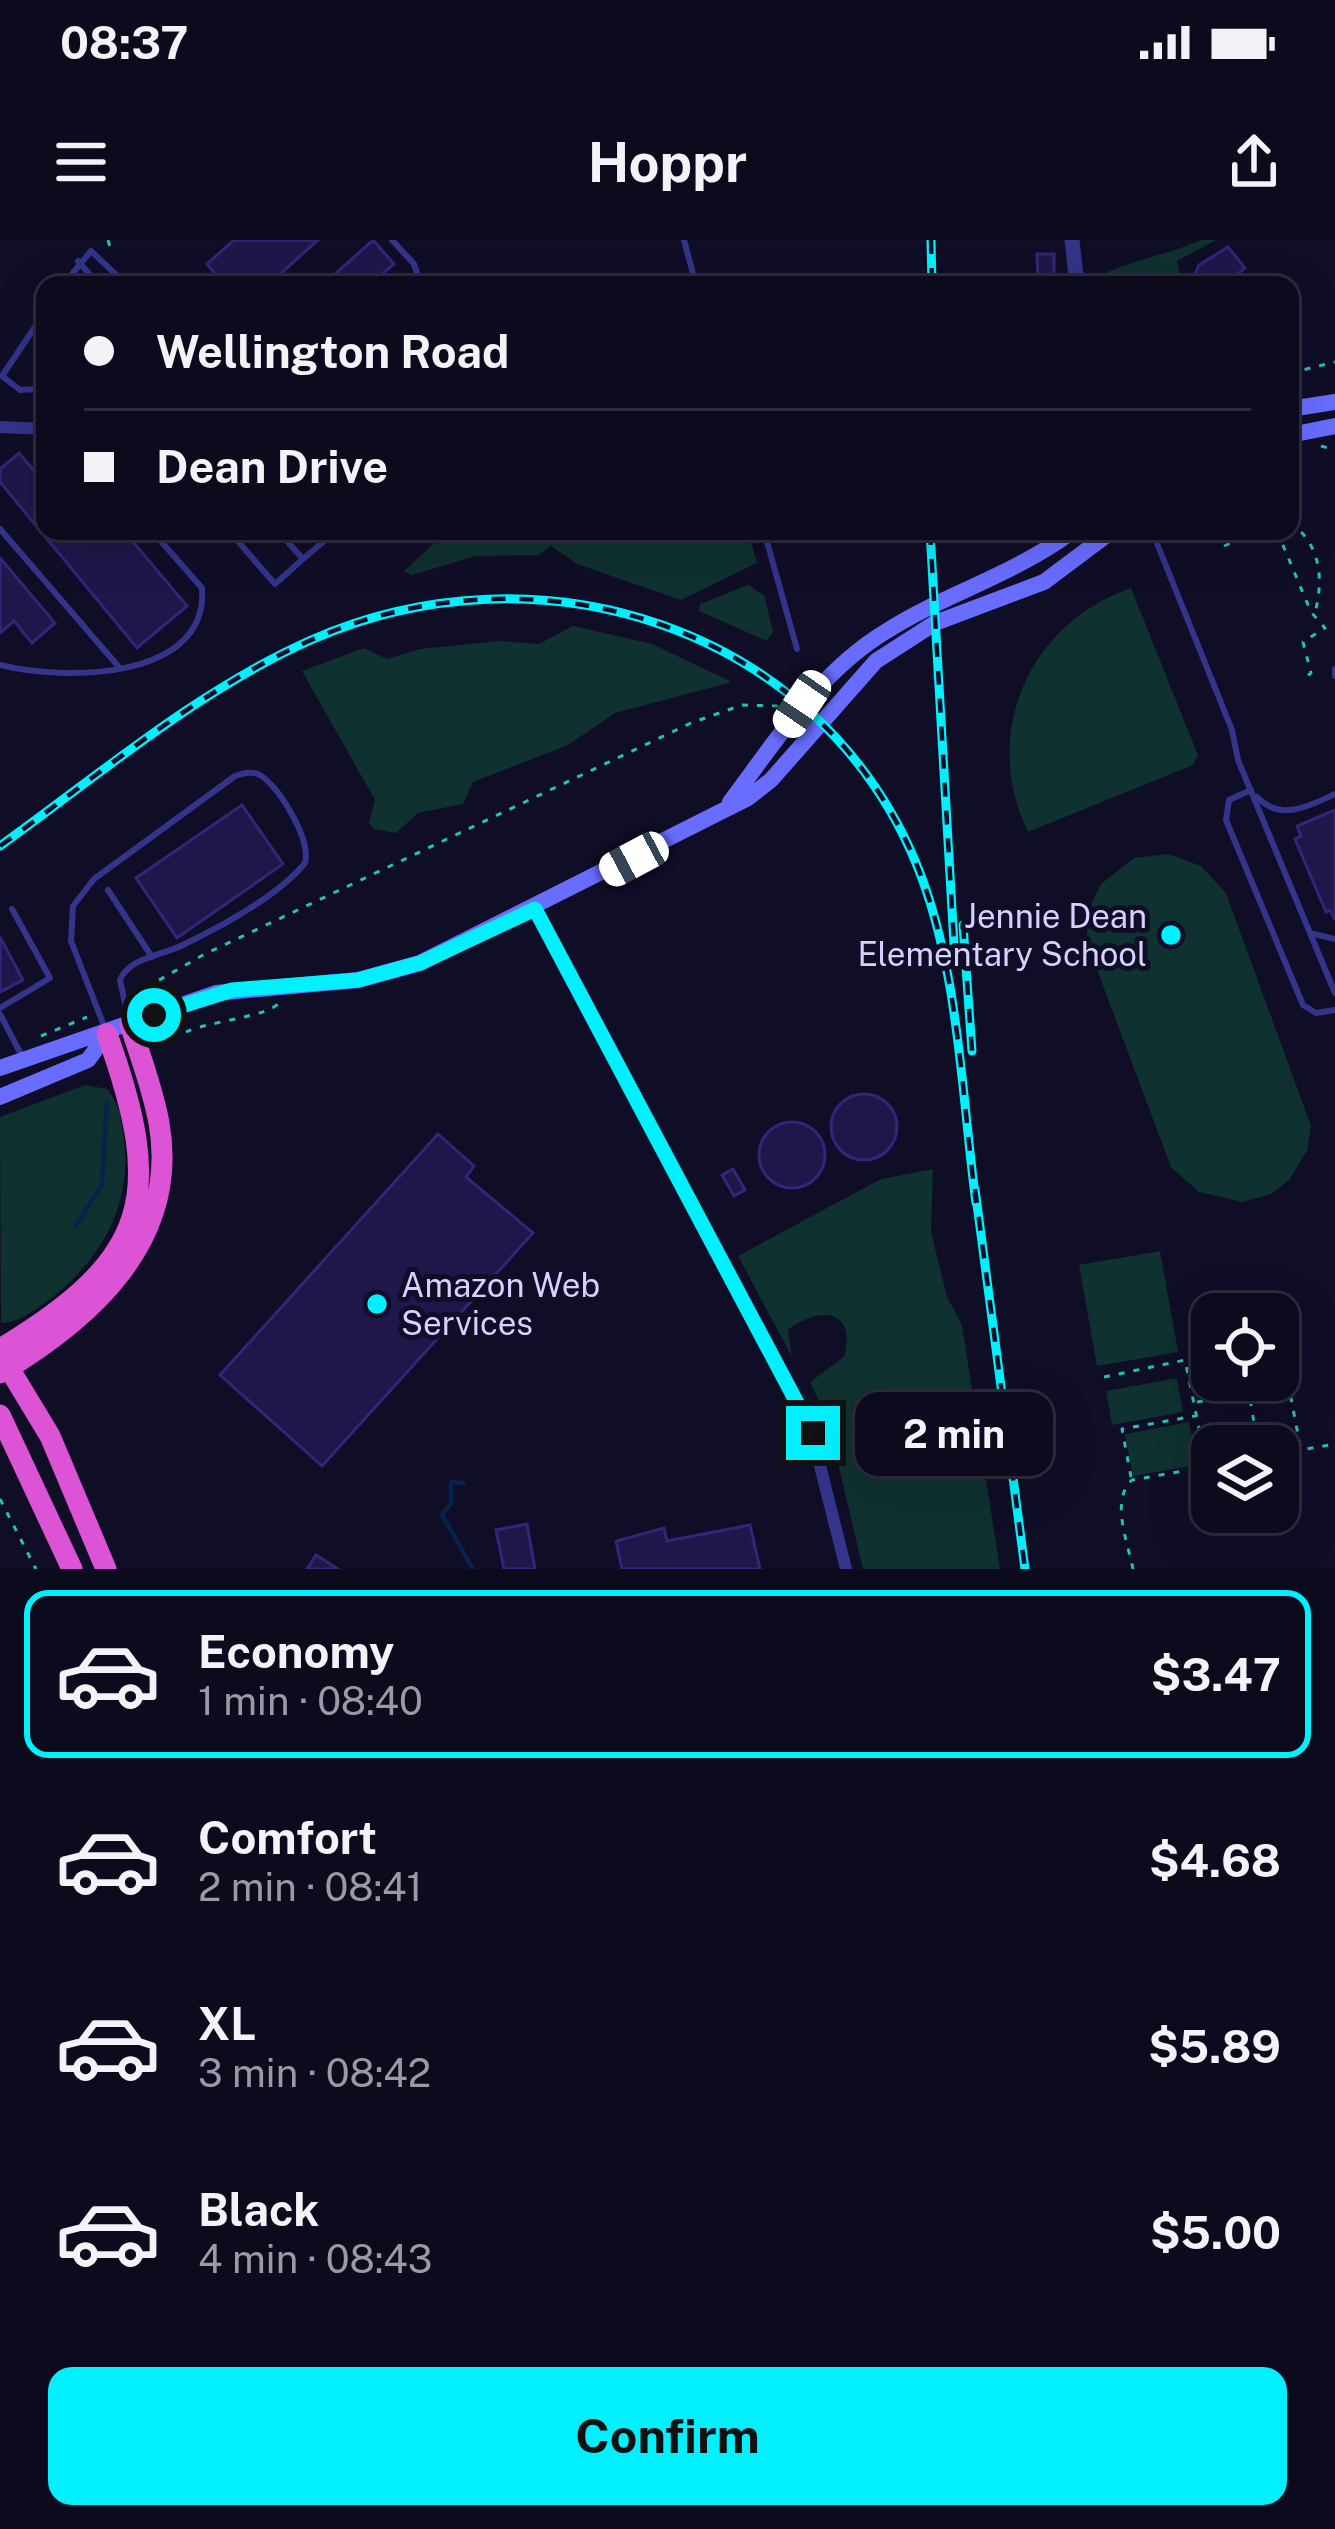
<!DOCTYPE html>
<html lang="en">
<head>
<meta charset="utf-8">
<style>
  body { margin:0; font-family:"Public Sans",sans-serif; background:#1a182a; color:#f1f3f6; height:100vh; display:flex; flex-direction:column; font-size:45px; white-space:nowrap }
  * { box-sizing:border-box; margin:0 }
  p { font-size:39px; color:#9a9aa4 }
  .icon { flex:none; width:66px; height:66px; fill:none; stroke:currentColor; stroke-width:2; stroke-linecap:round; stroke-linejoin:round }
  .map { position:relative; height:1329px; overflow:hidden }
  .sheet { display:flex; flex-direction:column; background:#0c0a1d; flex:1 }
  .sheet>* { flex:none }
  .guide { position:absolute; left:36px; top:36px; width:1263px; height:264px; border-radius:24px; box-shadow:0 12px 48px #0002,0 0 0 3px #2c2b3b; display:grid; align-content:center; height:264px; padding:0 48px; background:#0c0a1d }
  .buttons { position:absolute; left:1191px; top:1053px; display:grid; gap:24px }
  .buttons a { display:grid; place-items:center; width:108px; height:108px; border-radius:24px; background:#0c0a1d; box-shadow:0 12px 48px #0002,0 0 0 3px #2c2b3b; font-size:60px }
  .end { position:absolute; width:54px; height:54px; margin:-27px; border:15px solid #00f1fd; background:#111; box-shadow:0 0 0 6px #111 }
  .from { border-radius:50% }
  .bubble { position:absolute; height:84px; border-radius:24px; background:#0c0a1d; box-shadow:0 12px 48px #0002,0 0 0 3px #2c2b3b; font-size:39px; font-weight:700; line-height:84px; text-align:center }
  .car { position:absolute; width:36px; height:72px; margin:-36px -18px; border-radius:15px; box-shadow:0 0 9px 3px #0007; background:linear-gradient(#fff 24%,#345 0 40%,#fff 0 76%,#345 0 86%,#fff 0) }
  .guide b { display:flex; align-items:center; gap:42px; height:114px; font-size:45px }
  .guide b+b { border-top:3px solid #2c2b3b }
  .guide i { width:30px; height:30px; background:#f1f3f6 }
  ul { padding:21px 0 0; list-style:none }
  li { display:flex; align-items:center; gap:36px; height:168px; margin:0 24px 18px; padding:0 24px; border:6px solid transparent; border-radius:24px }
  li div { flex:1 }
  li b { display:block; font-size:45px }
  li em { font-style:normal; font-weight:700 }
  li.selected { border-color:#00f1fd }
  li>.icon { width:108px; height:108px; stroke-width:1.5 }
  .cta { display:flex; gap:24px; margin-top:auto; padding:24px 48px }
  .cta a { flex:1; height:138px; border-radius:24px; background:#00f1fd; color:#111; font-size:48px; font-weight:700; line-height:138px; text-align:center }
  .status { display:flex; justify-content:space-between; align-items:center; height:84px; padding:0 60px; background:#0c0a1d; direction:ltr }
  .status svg { height:33px; fill:currentColor }
  header { display:flex; justify-content:space-between; align-items:center; height:156px; padding:0 48px; background:#0c0a1d; font-size:54px; font-weight:700 }
  .map>svg:first-child { display:block }
</style>
</head>
<body>
<div class="status"><b>08:37</b><svg viewBox="0 0 49 12"><path d="M0 12V9h3v3zM5 12V6h3v6zM10 12V3h3v9zM15 12V0h3v12zM26 1h20v11H26zM47 4h2v5h-2z"/></svg></div>
<header><svg class="icon" aria-label="menu" viewBox="0 0 24 24"><path d="M4 6h16M4 12h16M4 18h16"/></svg>Hoppr<svg class="icon" aria-label="share" viewBox="0 0 24 24"><path d="M12 15V3M7 8l5-5 5 5M5 13v7h14v-7"/></svg></header>
<div class="map">
<svg width="1335" height="1329" viewBox="0 0 1335 1329">
  <rect width="100%" height="100%" fill="#100d27"/>
  <path fill="#0f312f" d="M1201 0H1216L1177 21 1182 45H1099V36C1132 20 1167 15 1201 0Z
    M447 291H748L757 323 681 360 577 324 551 306 539 315 476 316 412 335 404 331Z
    M748 345 764 355 773 392 767 401 699 371 700 364Z
    M1131 348 1198 515 1193 525 1028 592C980 494 1029 383 1131 348Z
    M573 386 652 404 732 442 615 473 568 505 473 542 463 564 418 573 396 593 374 589 369 583 375 560 302 431 364 408 387 419 420 409 499 401 539 404Z
    M1168 614 1201 626 1226 653 1311 886 1307 911 1289 940 1271 954 1242 962 1199 952 1171 927 1087 703V672L1101 644 1134 618Z
    M85 845 107 849C118 862 121 876 123 893 135 964 100 1024 43 1064 30 1073 18 1083 1 1083L0 877Z
    M933 929 931 992 947 1057 962 1085 1000 1329H863L828 1181 810 1142 844 1117C857 1068 819 1066 788 1090L792 1117 738 1016 881 939Z
    M1160 1011 1178 1112 1097 1126 1079 1025Z
    M1177 1138 1183 1172 1112 1185 1106 1151Z
    M1189 1182 1197 1225 1133 1236 1125 1194Z"/>
  <g fill="none" stroke-linecap="round" stroke-linejoin="round">
    <path stroke="#07234c" stroke-width="4.5" d="M76 986 102 945 107 862
      M464 1243 451 1242V1263L442 1275 473 1329"/>
  </g>
  <path fill="#1f174a" stroke="#332678" stroke-width="3" d="M234 0H318L268 45H207L217 36 207 24Z
    M373 0 394 24 381 35 390 45H323Z
    M1228 7 1245 28 1224 45H1204L1195 34 1199 25Z
    M1037 14H1054V40L1038 41Z
    M19 213 36 233 45 225V291H124L187 366 137 408 0 242V229Z
    M0 318 55 383 32 403 14 381 0 393Z
    M242 565 283 624 177 698 136 638Z
    M1335 570V680L1330 670 1326 672 1295 599 1301 596 1297 586Z
    M0 697 23 740 0 752Z
    M831 887a33 33 0 1 1 66 0a33 33 0 1 1-66 0Z
    M759 915a33 33 0 1 1 66 0a33 33 0 1 1-66 0Z
    M438 894 474 926 466 937 533 993 322 1226 220 1135Z
    M733 929 745 950 734 956 722 935Z
    M527 1284 535 1329H504L496 1290Z
    M750 1285 760 1329H622L616 1301 664 1288 667 1301Z
    M316 1315 338 1329H307Z"/>
  <g fill="none" stroke-linecap="round" stroke-linejoin="round">
    <path stroke="#23c3b1" stroke-width="3" stroke-dasharray="6 9" stroke-linecap="butt" d="M108 0 112 14
      M1290 133 1335 122
      M1321 206 1335 210
      M1290 282C1322 306 1324 340 1314 377
      M1228 291 1232 301
      M1277 291 1311 372 1325 388 1303 402 1311 433 1305 438
      M1132 294 1135 291
      M1224 306 1258 291
      M133 755 203 715 691 483 742 465 777 466 791 454
      M186 792C209 781 267 777 279 763
      M41 796 87 777
      M1282 1112 1301 1210
      M1104 1137 1185 1120 1207 1227
      M1250 1153 1288 1146
      M1197 1162 1249 1153 1258 1206
      M1278 1214 1335 1204
      M1131 1237 1122 1189 1195 1176
      M0 1259 36 1329
      M1133 1329C1128 1303 1110 1260 1132 1240L1212 1226"/>
    <path stroke="#33348a" stroke-width="6" d="M392 0 414 24 421 45
      M684 0 696 45
      M78 21 99 45
      M63 45 91 11 127 45
      M45 72 2 136 20 150 36 149 45 139
      M0 289 118 426
      M229 291 275 344 303 319 278 291
      M764 291 797 409
      M1152 291 1232 490 1238 520 1335 753
      M303 319 336 291
      M0 425C63 441 209 441 202 348L152 291
      M1335 429V436
      M1251 550 1229 560 1226 580 1303 765 1316 773 1335 770
      M1257 557C1281 582 1309 566 1335 554
      M108 650 152 717
      M1314 694 1335 699
      M0 768 50 738 12 669
      M0 774 22 816
      M106 791 71 701 73 666 94 639 235 536C244 533 254 530 263 537 282 552 311 600 305 623 278 656 224 685 185 704 165 715 129 717 120 740L128 777"/>
    <path stroke="#33348a" stroke-width="12" d="M0 187 45 189
      M535 669 809 1182 846 1329"/>
    <path stroke="#33348a" stroke-width="15" d="M1072 0 1077 45"/>
    <path stroke="#696dff" stroke-width="16" d="M1290 169 1335 162
      M1290 195 1335 186
      M730 562C776 501 818 433 885 392 946 353 1010 337 1073 291
      M0 828 216 753 358 740 420 723 748 558 771 540 876 421 935 383 1044 342 1112 291
      M0 857 88 820 107 794"/>
    <path stroke="#dc53d5" stroke-width="21" d="M0 1109C151 1018 165 956 107 794
      M4 1120 50 1196 106 1329
      M0 1133C91 1079 180 1000 159 883 153 849 140 816 130 784
      M0 1175 72 1329"/>
    <g stroke="#00f1fd" stroke-width="9">
      <path id="rail" d="M931 0 932 45
        M930 291 954 704
        M0 606C99 535 198 450 311 400 538 300 817 385 916 623 959 727 961 851 976 963
        M963 685 972 811
        M975 949 1025 1329"/>
    </g>
    <use href="#rail" stroke="#100d27" stroke-width="4.5" stroke-dasharray="14" stroke-linecap="butt"/>
  </g>
  <g fill="none" stroke-linecap="round" stroke-linejoin="round">
    <path stroke="#00f1fd" stroke-width="15" d="M154 775 232 750 358 740 420 723 535 669 813 1193"/>
  </g>
  <g fill="#00f1fd" stroke="#100d27" stroke-width="4.5">
    <circle cx="1171" cy="695" r="12"/>
    <circle cx="377" cy="1064" r="12"/>
  </g>
  <g text-anchor="middle" dominant-baseline="central" stroke-width="10" stroke-linejoin="round" paint-order="stroke">
    <g font-size="33" fill="#d5d2ff" stroke="#100d27" text-anchor="end">
      <text x="1147" y="676">Jennie Dean<tspan x="1147" dy="38">Elementary School</tspan></text>
      <text x="401" y="1045" text-anchor="start">Amazon Web<tspan x="401" dy="38">Services</tspan></text>
    </g>
  </g>
</svg>
<div class="buttons">
<a><svg class="icon" aria-label="locate" viewBox="0 0 24 24"><circle cx="12" cy="12" r="6"/><path d="M12 2v4M12 18v4M2 12h4M18 12h4"/></svg></a>
<a><svg class="icon" aria-label="layers" viewBox="0 0 24 24"><path d="M12 4l9 5-9 5-9-5zM3 14l9 5 9-5"/></svg></a>
</div>
<i class="end from" style="left:154px;top:775px"></i>
<i class="end" style="left:813px;top:1193px"></i>
<div class="bubble" style="left:855px;top:1152px;width:198px">2 min</div>
<i class="car" style="left:802px;top:464px;rotate:214deg"></i>
<i class="car" style="left:634px;top:619px;rotate:242deg"></i>
<div class="guide">
<b><i class="from"></i>Wellington Road</b>
<b><i></i>Dean Drive</b>
</div>
</div>
<section class="sheet">
<ul>
<li class="selected"><svg class="icon" aria-label="car" viewBox="0 0 24 24"><path d="M5 17H2v-5l4-1 3-4h7l3 4 3 1v5h-3M9 17h6M6 11h13"/><circle cx="7" cy="17" r="2"/><circle cx="17" cy="17" r="2"/></svg><div><b>Economy</b><p>1 min · 08:40</p></div><em>$3.47</em></li>
<li><svg class="icon" aria-label="car" viewBox="0 0 24 24"><path d="M5 17H2v-5l4-1 3-4h7l3 4 3 1v5h-3M9 17h6M6 11h13"/><circle cx="7" cy="17" r="2"/><circle cx="17" cy="17" r="2"/></svg><div><b>Comfort</b><p>2 min · 08:41</p></div><em>$4.68</em></li>
<li><svg class="icon" aria-label="car" viewBox="0 0 24 24"><path d="M5 17H2v-5l4-1 3-4h7l3 4 3 1v5h-3M9 17h6M6 11h13"/><circle cx="7" cy="17" r="2"/><circle cx="17" cy="17" r="2"/></svg><div><b>XL</b><p>3 min · 08:42</p></div><em>$5.89</em></li>
<li><svg class="icon" aria-label="car" viewBox="0 0 24 24"><path d="M5 17H2v-5l4-1 3-4h7l3 4 3 1v5h-3M9 17h6M6 11h13"/><circle cx="7" cy="17" r="2"/><circle cx="17" cy="17" r="2"/></svg><div><b>Black</b><p>4 min · 08:43</p></div><em>$5.00</em></li>
</ul>
<div class="cta"><a>Confirm</a></div>
</section>
</body>
</html>
